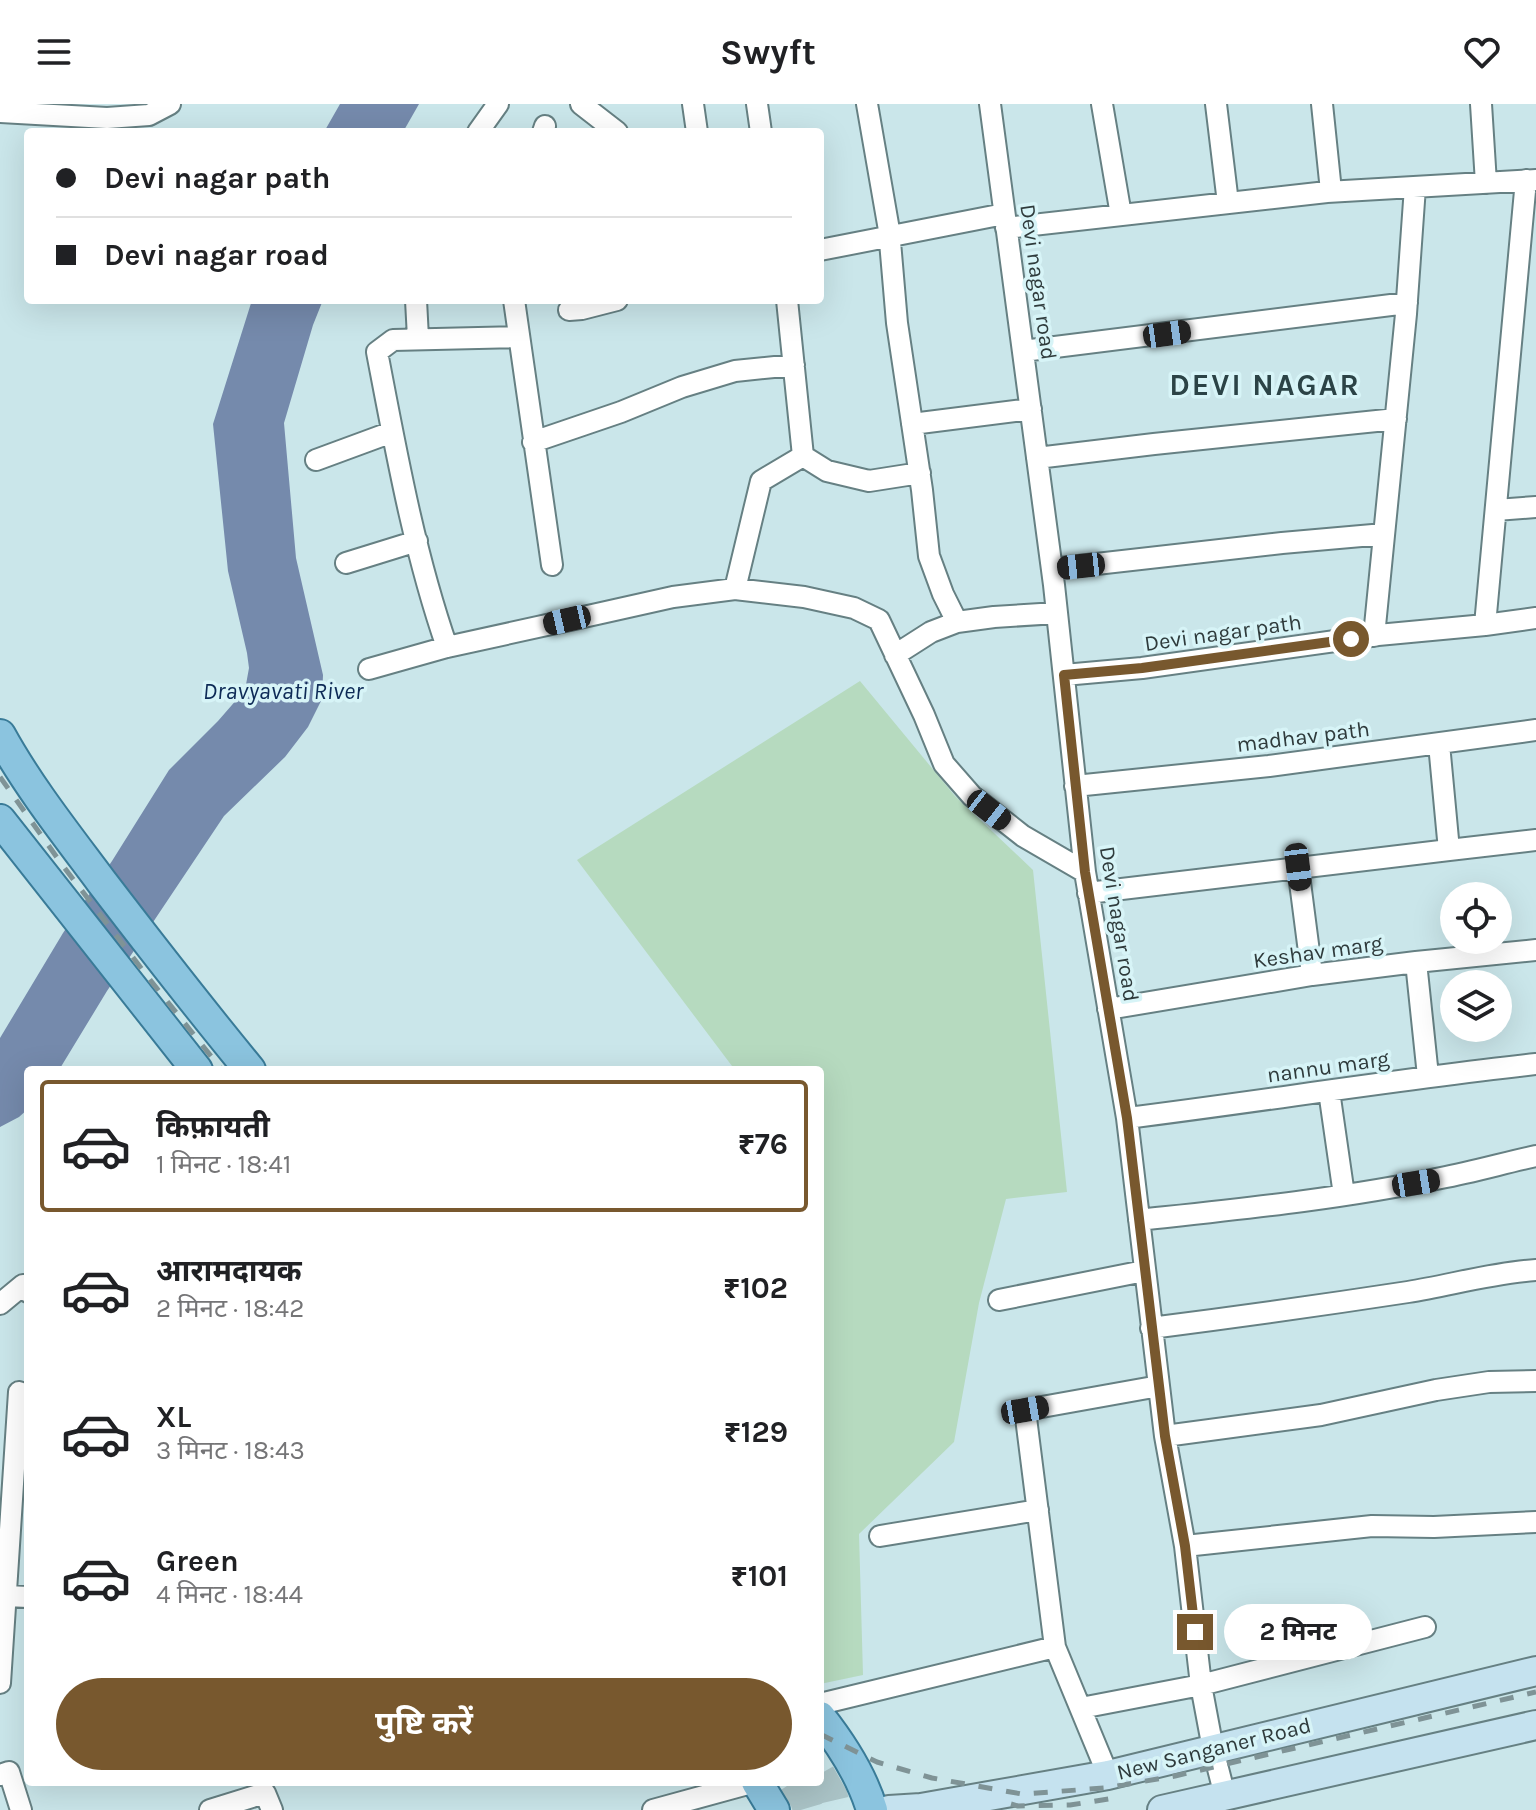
<!DOCTYPE html>
<html lang="hi">
<head>
<meta charset="utf-8">
<style>
  body { margin:0; font-family:Karla,"Noto Sans Devanagari",sans-serif; background:#f2f2f2; color:#202124; height:100vh; display:flex; flex-direction:column; font-size:30px; white-space:nowrap }
  * { box-sizing:border-box; margin:0 }
  p { font-size:26px; color:#757577 }
  .icon { flex:none; width:44px; height:44px; fill:none; stroke:currentColor; stroke-width:2; stroke-linecap:round; stroke-linejoin:round }
  .map { position:relative; flex:1; overflow:hidden }
  .drawer { position:absolute; left:24px; top:962px; width:800px; height:720px; display:flex; flex-direction:column; background:#fff; border-radius:8px; box-shadow:0 8px 32px #0002 }
  .drawer>* { flex:none }
  .hud { position:absolute; left:24px; top:24px; width:800px; height:176px; border-radius:8px; box-shadow:0 8px 32px #0002; display:grid; align-content:center; height:176px; padding:0 32px; background:#fff }
  .controls { position:absolute; left:1440px; top:778px; display:grid; gap:16px }
  .controls a { display:grid; place-items:center; width:72px; height:72px; border-radius:50%; background:#fff; box-shadow:0 8px 32px #0002; font-size:40px }
  .end { position:absolute; width:36px; height:36px; margin:-18px; border:10px solid #78582e; background:#fff; box-shadow:0 0 0 4px #fff }
  .from { border-radius:50% }
  .bubble { position:absolute; height:56px; border-radius:28px; background:#fff; box-shadow:0 8px 32px #0002; font-size:26px; font-weight:700; line-height:56px; text-align:center }
  .car { position:absolute; width:24px; height:48px; margin:-24px -12px; border-radius:10px; box-shadow:0 0 6px 2px #0007; background:linear-gradient(#222 24%,#8ab4d8 0 40%,#222 0 76%,#8ab4d8 0 86%,#222 0) }
  .hud b { display:flex; align-items:center; gap:28px; height:76px; font-size:30px }
  .hud b+b { border-top:2px solid #e0e0e0 }
  .hud i { width:20px; height:20px; background:#202124 }
  ul { padding:14px 0 0; list-style:none }
  li { display:flex; align-items:center; gap:24px; height:132px; margin:0 16px 12px; padding:0 16px; border:4px solid transparent; border-radius:8px }
  li div { flex:1 }
  li b { display:block; font-size:30px }
  li em { font-style:normal; font-weight:700 }
  li.active { border-color:#78582e }
  li>.icon { width:72px; height:72px; stroke-width:1.5 }
  .action { display:flex; gap:16px; margin-top:auto; padding:16px 32px }
  .action a { flex:1; height:92px; border-radius:48px; background:#78582e; color:#fff; font-size:32px; font-weight:700; line-height:92px; text-align:center }
  header { display:flex; justify-content:space-between; align-items:center; height:104px; padding:0 32px; background:#fff; font-size:36px; font-weight:700 }
  .map>svg:first-child { display:block }
</style>
</head>
<body>
<header><svg class="icon" aria-label="menu" viewBox="0 0 24 24"><path d="M4 6h16M4 12h16M4 18h16"/></svg>Swyft<svg class="icon" aria-label="heart" viewBox="0 0 24 24"><path d="M12 20l-8-8c-3-5 5-10 8-4 3-6 11-1 8 4z"/></svg></header>
<div class="map">
<svg width="1536" height="1706" viewBox="0 0 1536 1706">
  <rect width="100%" height="100%" fill="#cae6ea"/>
  <path fill="#b6dabf" d="M860 577 955 692 1033 766 1067 1088 1006 1095 979 1199 954 1338 859 1430 863 1571 820 1580V966H735L577 756Z"/>
  <path fill="#758aac" d="M340 0H419L403 28H324Z
    M252 196H323L313 221 284 319 296 454 323 571 322 595 308 623 285 653 224 712 107 887 59 966H28V1005L19 1013 0 1023V934L63 829 112 757 169 666 218 617 245 586 249 564 247 549 228 467 213 320Z"/>
  <g fill="none" stroke-linecap="round" stroke-linejoin="round">
    <path stroke="#abc4c7" stroke-width="30" stroke-dasharray="30 15" stroke-linecap="butt" d="M820 1670 833 1693 836 1706
      M793 1678 805 1696 808 1706"/>
    <g stroke="#668083" stroke-width="24">
      <path id="minor" d="M581 0 617 28
        M693 0 697 28
        M757 0 761 28
        M867 0 889 126 897 219 922 386 929 452 943 490 957 518 994 513 1057 509
        M990 0 1054 481 1085 768 1127 1014 1165 1332 1185 1442 1201 1581 1213 1645 1225 1692
        M1102 0 1121 111
        M1216 0 1228 99
        M1322 0 1331 87
        M1481 0 1486 79
        M0 8 107 14 149 11 170 0
        M478 28 498 0
        M543 28 545 22
        M1526 76 1485 521 1536 514
        M1006 124 1327 88 1536 76
        M820 146 1004 110
        M416 196 418 234
        M514 196 552 461
        M569 206 582 205 617 196
        M1023 247 1407 199
        M912 320 1031 305
        M533 338 621 308 682 283 735 267 794 261
        M803 352 827 367 869 377 920 369
        M1037 354 1154 340 1396 315
        M316 356 392 328
        M1496 406 1536 403
        M346 459 417 437
        M1052 465 1282 439 1384 430
        M735 485 761 377 803 352 787 196
        M1374 532 1406 210 1415 83
        M447 543C414 448 396 347 377 248L393 236 518 233
        M895 551 931 528 957 518
        M369 565 447 543 597 510 673 493 735 485 804 493 854 504 879 516 924 611 944 660 972 692 1023 732 1085 768
        M1064 571 1142 564 1378 531 1485 521
        M1075 682 1269 662 1536 626
        M1449 746 1536 736
        M1298 763 1312 871
        M1088 789 1449 746 1439 640
        M1416 858 1428 972
        M1108 905 1312 871 1416 858 1536 846
        M1329 987 1344 1091
        M1127 1014C1263 997 1399 975 1536 960
        M1139 1116C1240 1105 1341 1095 1441 1074 1473 1068 1504 1059 1536 1052
        M999 1196 1144 1167
        M0 1200 23 1181 28 1188
        M1151 1224C1237 1213 1323 1201 1408 1188 1451 1181 1492 1169 1536 1166
        M1165 1332 1321 1311 1436 1286 1489 1278 1536 1277
        M880 1432 1038 1406
        M1185 1442 1372 1422 1434 1423 1536 1418
        M6 1492 28 1493
        M0 1579 19 1288
        M820 1600 1055 1543
        M1081 1604 1201 1581 1425 1523
        M0 1671 9 1668 21 1706
        M1108 1671 1055 1543 1025 1306 1159 1282
        M210 1706 265 1689 272 1706
        M653 1706 755 1678"/>
    </g>
    <g stroke="#668083" stroke-width="32">
      <path id="secondary" d="M889 1706 921 1704 1108 1671 1536 1567
        M1162 1706 1536 1621"/>
    </g>
    <g stroke="#397b98" stroke-width="34">
      <path id="primary" d="M0 631C28 682 66 730 101 777 150 841 199 904 250 966
        M0 716 197 966
        M820 1613C842 1641 862 1672 872 1706
        M757 1678 774 1706"/>
    </g>
    <use href="#minor" stroke="#fff" stroke-width="20"/>
    <use href="#secondary" stroke="#c5e2ef" stroke-width="28"/>
    <use href="#primary" stroke="#8bc4df" stroke-width="30"/>
    <path stroke="#7f9396" stroke-width="5" stroke-dasharray="14 14" stroke-linecap="butt" d="M0 673 63 762 151 877 222 966
      M820 1630 877 1658 932 1674 1022 1690 1105 1684 1175 1672 1536 1588
      M1011 1700 1018 1702 1070 1701 1115 1694"/>
  </g>
  <g fill="none" stroke-linecap="round" stroke-linejoin="round">
    <path stroke="#78582e" stroke-width="10" d="M1195 1528 1185 1442 1165 1332 1127 1014 1085 768 1064 571 1142 564 1351 535"/>
  </g>
  <g text-anchor="middle" dominant-baseline="central" stroke-width="7" stroke-linejoin="round" paint-order="stroke">
    <g font-size="22" fill="#2f3b3c" stroke="#d7f4f7">
      <text transform="translate(1038 178) rotate(82)">Devi nagar road</text>
      <text transform="translate(1223 529) rotate(-8)">Devi nagar path</text>
      <text transform="translate(1303 633) rotate(-7)">madhav path</text>
      <text transform="translate(1119 820) rotate(81)">Devi nagar road</text>
      <text transform="translate(1318 848) rotate(-8)">Keshav marg</text>
      <text transform="translate(1328 963) rotate(-8)">nannu marg</text>
      <text transform="translate(1214 1645) rotate(-14)">New Sanganer Road</text>
    </g>
    <g font-size="24" font-style="italic" fill="#0d2a56" stroke="#d7f4f7">
      <text x="283" y="587">Dravyavati River</text>
    </g>
    <g font-size="30" font-weight="bold" letter-spacing="2" fill="#2b4346" stroke="#d7f4f7">
      <text x="1265" y="281">DEVI NAGAR</text>
    </g>
  </g>
</svg>
<div class="controls">
<a><svg class="icon" aria-label="locate" viewBox="0 0 24 24"><circle cx="12" cy="12" r="6"/><path d="M12 2v4M12 18v4M2 12h4M18 12h4"/></svg></a>
<a><svg class="icon" aria-label="layers" viewBox="0 0 24 24"><path d="M12 4l9 5-9 5-9-5zM3 14l9 5 9-5"/></svg></a>
</div>
<i class="end from" style="left:1351px;top:535px"></i>
<i class="end" style="left:1195px;top:1528px"></i>
<div class="bubble" style="left:1224px;top:1500px;width:148px">2 मिनट</div>
<i class="car" style="left:1167px;top:230px;rotate:82deg"></i>
<i class="car" style="left:1081px;top:462px;rotate:264deg"></i>
<i class="car" style="left:567px;top:516px;rotate:257deg"></i>
<i class="car" style="left:989px;top:706px;rotate:128deg"></i>
<i class="car" style="left:1298px;top:763px;rotate:173deg"></i>
<i class="car" style="left:1416px;top:1079px;rotate:81deg"></i>
<i class="car" style="left:1025px;top:1306px;rotate:80deg"></i>
<div class="hud">
<b><i class="from"></i>Devi nagar path</b>
<b><i></i>Devi nagar road</b>
</div>
<section class="drawer">
<ul>
<li class="active"><svg class="icon" aria-label="car" viewBox="0 0 24 24"><path d="M5 17H2v-5l4-1 3-4h7l3 4 3 1v5h-3M9 17h6M6 11h13"/><circle cx="7" cy="17" r="2"/><circle cx="17" cy="17" r="2"/></svg><div><b>किफ़ायती</b><p>1 मिनट · 18:41</p></div><em>₹76</em></li>
<li><svg class="icon" aria-label="car" viewBox="0 0 24 24"><path d="M5 17H2v-5l4-1 3-4h7l3 4 3 1v5h-3M9 17h6M6 11h13"/><circle cx="7" cy="17" r="2"/><circle cx="17" cy="17" r="2"/></svg><div><b>आरामदायक</b><p>2 मिनट · 18:42</p></div><em>₹102</em></li>
<li><svg class="icon" aria-label="car" viewBox="0 0 24 24"><path d="M5 17H2v-5l4-1 3-4h7l3 4 3 1v5h-3M9 17h6M6 11h13"/><circle cx="7" cy="17" r="2"/><circle cx="17" cy="17" r="2"/></svg><div><b>XL</b><p>3 मिनट · 18:43</p></div><em>₹129</em></li>
<li><svg class="icon" aria-label="car" viewBox="0 0 24 24"><path d="M5 17H2v-5l4-1 3-4h7l3 4 3 1v5h-3M9 17h6M6 11h13"/><circle cx="7" cy="17" r="2"/><circle cx="17" cy="17" r="2"/></svg><div><b>Green</b><p>4 मिनट · 18:44</p></div><em>₹101</em></li>
</ul>
<div class="action"><a>पुष्टि करें</a></div>
</section>
</div>
</body>
</html>
